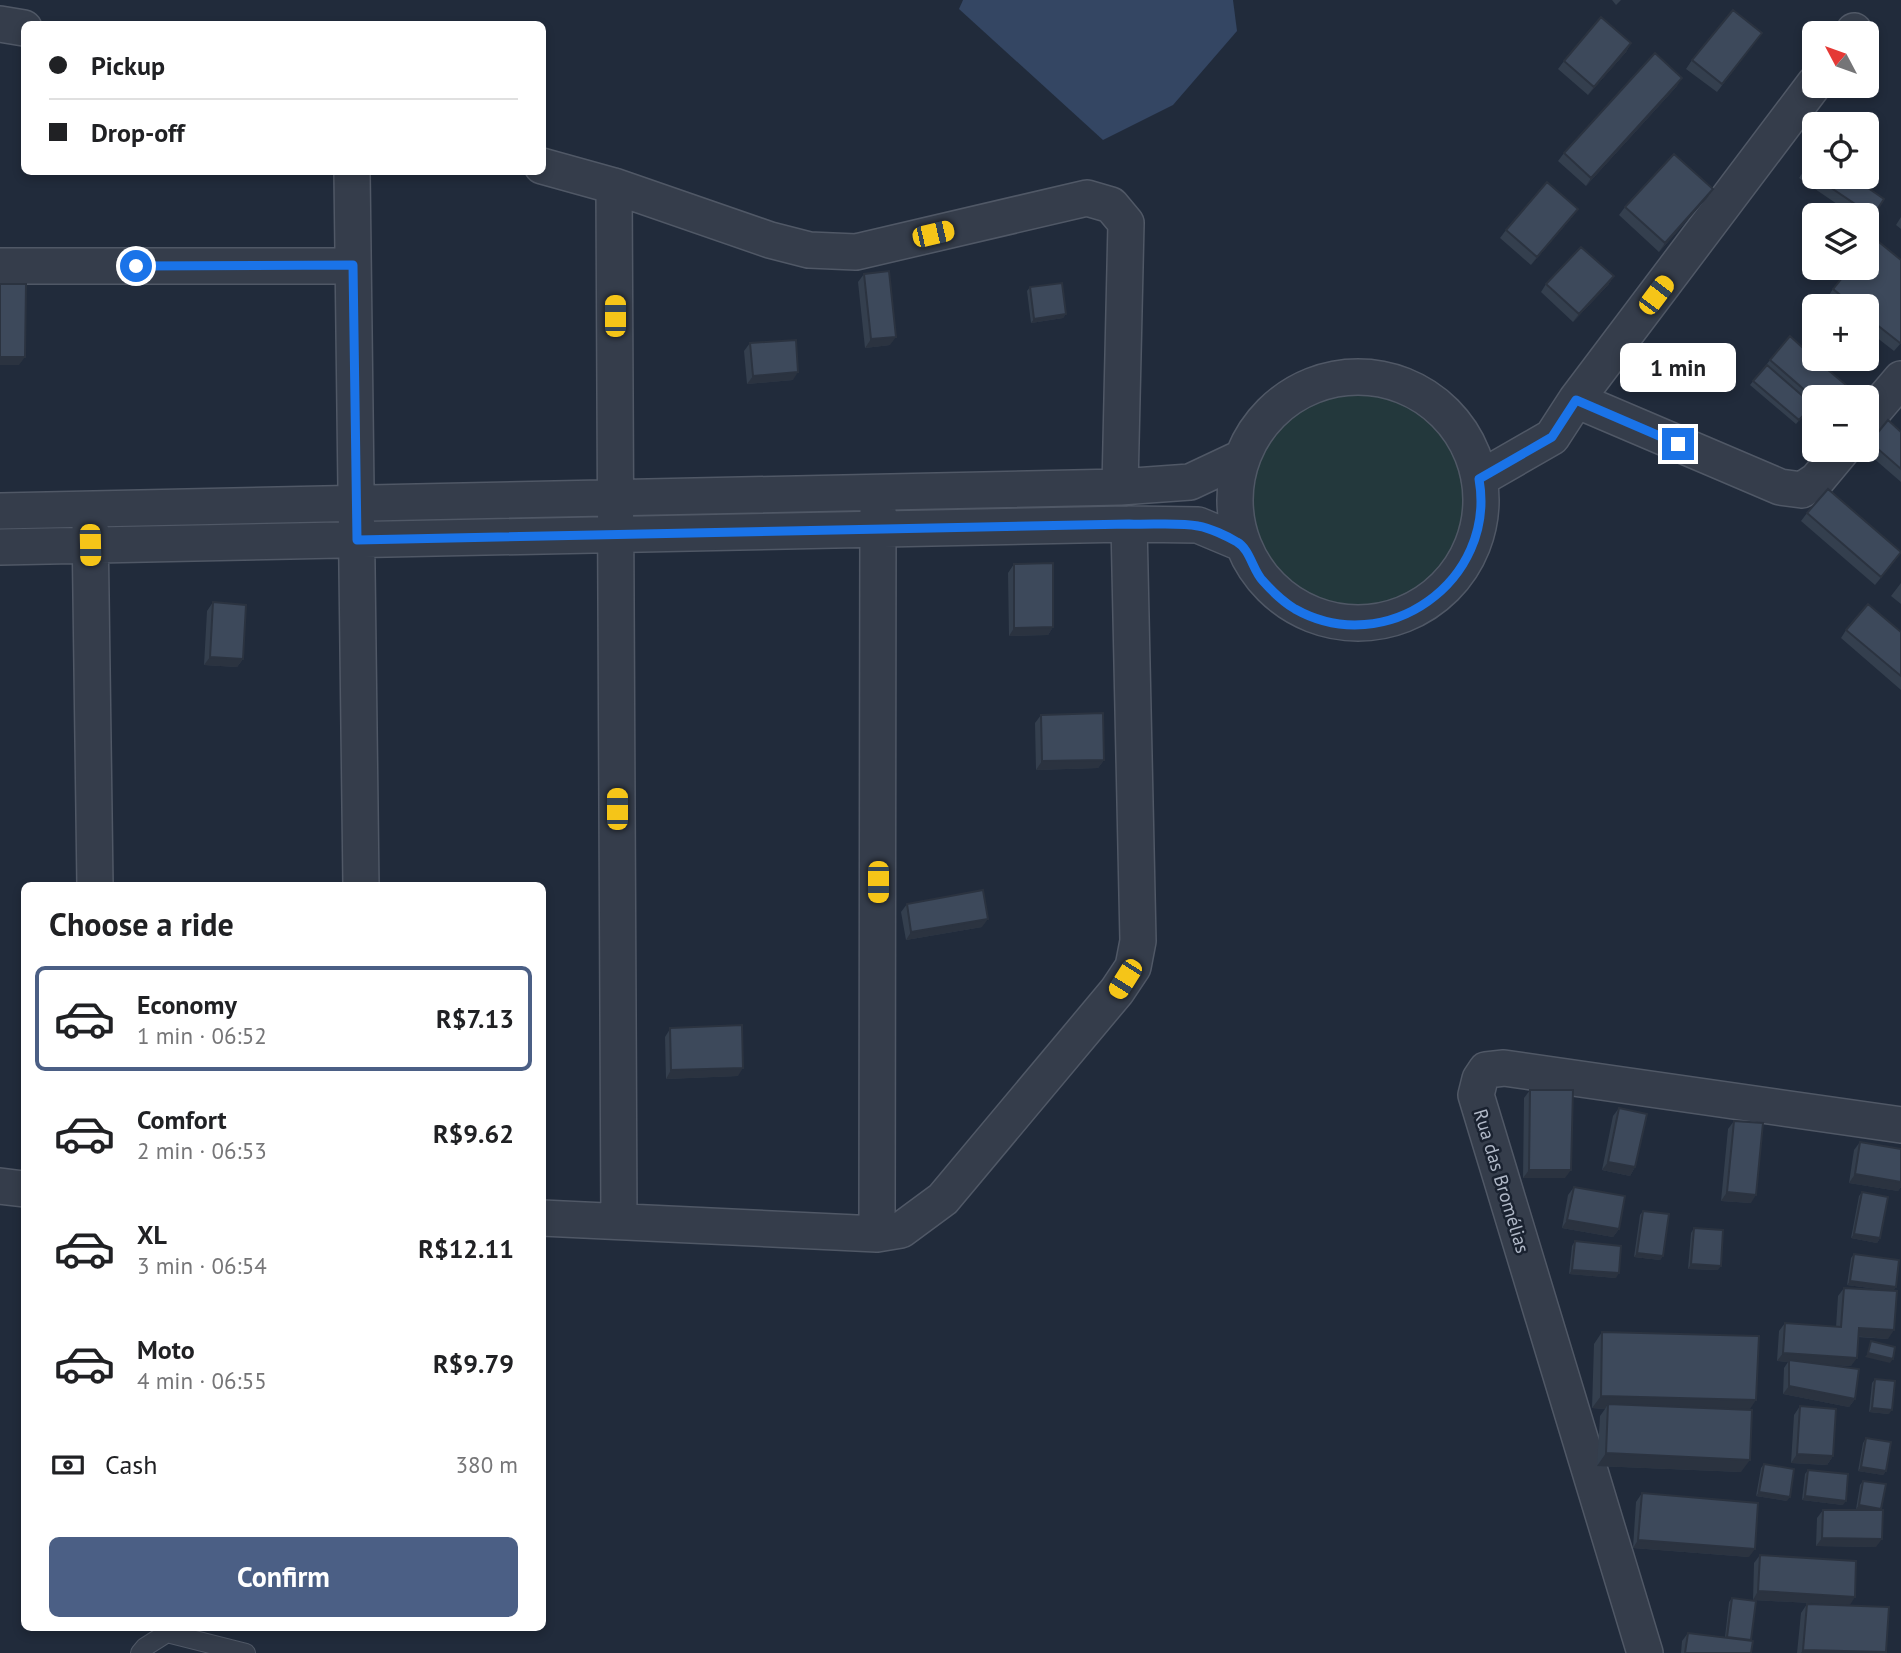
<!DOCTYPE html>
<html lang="en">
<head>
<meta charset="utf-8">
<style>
  body { margin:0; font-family:"PT Sans",sans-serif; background:#f6f6f6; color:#202124; height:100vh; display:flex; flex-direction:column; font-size:26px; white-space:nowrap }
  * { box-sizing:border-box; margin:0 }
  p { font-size:23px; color:#757577 }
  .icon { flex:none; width:38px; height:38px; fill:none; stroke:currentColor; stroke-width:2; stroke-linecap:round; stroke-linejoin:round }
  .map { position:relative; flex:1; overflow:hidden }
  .drawer { position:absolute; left:21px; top:882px; width:525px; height:749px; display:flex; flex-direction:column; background:#fff; border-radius:10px; box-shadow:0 4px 10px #0003 }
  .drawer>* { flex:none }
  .top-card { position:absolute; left:21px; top:21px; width:525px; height:154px; border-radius:10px; box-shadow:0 4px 10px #0003; display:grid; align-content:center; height:154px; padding:0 28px; background:#fff }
  .needle { width:46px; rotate:311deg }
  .fabs { position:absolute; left:1802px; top:21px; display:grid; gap:14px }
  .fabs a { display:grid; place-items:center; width:77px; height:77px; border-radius:10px; background:#fff; box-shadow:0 4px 10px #0003; font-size:35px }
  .end { position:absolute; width:32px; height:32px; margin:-16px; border:9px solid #1a73e8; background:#fff; box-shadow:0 0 0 4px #fff }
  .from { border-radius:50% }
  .bubble { position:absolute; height:49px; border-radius:10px; background:#fff; box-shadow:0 4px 10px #0003; font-size:23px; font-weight:700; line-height:49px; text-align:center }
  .car { position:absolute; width:21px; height:42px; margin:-21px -10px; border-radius:9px; box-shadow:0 0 5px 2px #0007; background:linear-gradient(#f5c518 24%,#345 0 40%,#f5c518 0 76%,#345 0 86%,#f5c518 0) }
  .top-card b { display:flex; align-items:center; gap:24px; height:66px; font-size:26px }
  .top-card b+b { border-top:2px solid #e0e0e0 }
  .top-card i { width:18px; height:18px; background:#202124 }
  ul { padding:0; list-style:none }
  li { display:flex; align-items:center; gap:21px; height:105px; margin:0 14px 10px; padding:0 14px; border:4px solid transparent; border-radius:10px }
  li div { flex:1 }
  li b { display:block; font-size:26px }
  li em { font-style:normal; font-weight:700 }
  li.selected { border-color:#4b5f85 }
  li>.icon { width:63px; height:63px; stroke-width:1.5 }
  h2 { padding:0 28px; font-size:32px; line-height:84px }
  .pay { display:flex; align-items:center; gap:18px; height:77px; padding:0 28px; font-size:26px }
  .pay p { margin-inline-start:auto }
  .primary-button { display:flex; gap:14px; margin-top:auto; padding:14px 28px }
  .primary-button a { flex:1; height:80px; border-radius:10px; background:#4b5f85; color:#fff; font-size:28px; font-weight:700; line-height:80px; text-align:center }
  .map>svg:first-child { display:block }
</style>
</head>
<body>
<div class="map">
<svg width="1901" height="1653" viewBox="0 0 1901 1653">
  <rect width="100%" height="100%" fill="#212b3b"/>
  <path fill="#23383c" d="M1253 500a105 105 0 1 1 210 0a105 105 0 1 1-210 0Z"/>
  <path fill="#344663" d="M963 0H1233L1237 31 1173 105 1103 140 959 9Z"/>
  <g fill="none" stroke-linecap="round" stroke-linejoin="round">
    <g stroke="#505866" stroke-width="20">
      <path id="lane" d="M140 1653 145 1647 167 1633 246 1653"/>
    </g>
    <g stroke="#505866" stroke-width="38">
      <path id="street" d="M0 24 24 28
        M1853 33 1854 31
        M542 166 614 186 770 240 809 250 856 252 1087 198 1111 205 1126 223 1120 487
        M352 172 361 886
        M614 186 619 1221
        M0 266H353
        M1235 500a123 123 0 1 1 246 0a123 123 0 1 1-246 0Z
        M1576 400 1815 83
        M1867 419 1901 379
        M1479 479 1552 437 1576 400 1780 487 1802 490 1817 480 1842 450
        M0 511 1120 487 1190 482 1241 458
        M90 523 95 886
        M0 547 1129 524 1198 525 1241 543
        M0 1186 24 1189
        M542 1218 877 1234 901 1230 943 1199 1117 991 1133 967 1138 941 1129 524
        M877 1234 878 506
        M1645 1653 1476 1095 1480 1079 1486 1070 1504 1068 1901 1125"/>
    </g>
    <use href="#lane" stroke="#353d4b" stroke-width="18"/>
    <use href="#street" stroke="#353d4b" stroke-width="35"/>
  </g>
  <path fill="#343f4e" d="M1612 0H1621L1616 5Z
    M1762 33 1717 92 1686 69 1692 60Z
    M1631 43 1626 52 1588 95 1558 69 1564 61Z
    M1677 86 1586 186 1558 161 1564 153Z
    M1815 154 1884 199 1867 224V215H1853L1799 178Z
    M1713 189 1707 198 1659 252 1619 215 1625 207Z
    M1572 217 1531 265 1500 238 1506 230Z
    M1901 217V229L1896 225Z
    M1901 260V343L1894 351 1867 330V306H1838L1827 298 1833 289Z
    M864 274 890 345 865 348 858 282Z
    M1614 276 1608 285 1573 322 1541 292 1546 284Z
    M1030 287 1066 314 1063 318 1031 323 1027 291Z
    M750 343 793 380 747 384 744 351Z
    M1770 360 1815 397V412L1810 408 1796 424 1750 385Z
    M1888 420 1901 432V482L1864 450H1867V445Z
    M1807 513 1901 553 1875 585 1801 521Z
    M1014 564 1053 627 1048 635 1009 636 1008 573Z
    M1901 583V604L1891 596Z
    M213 602 243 659 237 667 204 665 207 611Z
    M1846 630 1901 632V690L1841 638Z
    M1041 715 1104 760 1098 768 1036 770 1035 723Z
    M907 904 982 927 906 940 901 912Z
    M670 1029 738 1076 666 1079 665 1037Z
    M1530 1090 1565 1178H1523L1524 1098Z
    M1619 1108 1635 1167 1630 1176 1602 1170 1613 1116Z
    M1734 1121 1751 1203 1721 1201 1728 1129Z
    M1860 1142 1901 1149V1187L1898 1191 1849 1183 1854 1150Z
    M1574 1187 1619 1229 1613 1237 1562 1228 1568 1195Z
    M1862 1192 1880 1238 1877 1243 1851 1238 1859 1196Z
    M1643 1211 1663 1256 1660 1260 1634 1257 1640 1215Z
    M1694 1228 1718 1270 1688 1269 1691 1233Z
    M1575 1241 1616 1278 1569 1274 1572 1246Z
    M1854 1254 1896 1287 1893 1291 1847 1285 1851 1258Z
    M1844 1288 1888 1339 1858 1337 1851 1366 1818 1364 1855 1399 1849 1407 1783 1394 1784 1368 1788 1362 1777 1361 1779 1331 1785 1323 1836 1327 1838 1296Z
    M1602 1332 1749 1410 1741 1472 1597 1466 1600 1416 1605 1409 1592 1408 1594 1344Z
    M1875 1379 1889 1414 1869 1412 1872 1383Z
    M1800 1406 1833 1456 1827 1465 1791 1463 1794 1415Z
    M1866 1438 1886 1471 1883 1475 1858 1471 1863 1443Z
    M1764 1464 1787 1501 1756 1496 1761 1468Z
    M1808 1470 1843 1505 1802 1500 1805 1474Z
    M1863 1481 1881 1509 1880 1510 1876 1547 1816 1546 1817 1518 1823 1510H1861L1856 1509 1860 1485Z
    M1642 1493 1749 1557 1633 1548 1636 1502Z
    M1760 1555 1850 1605 1753 1600 1754 1563Z
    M1732 1598 1751 1640V1653H1681L1682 1641 1688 1633 1725 1637 1729 1602Z
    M1807 1604 1886 1652 1885 1653H1797L1801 1613Z"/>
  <path fill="#2b3340" d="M1631 43 1626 52 1588 95 1594 87Z
    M1682 78 1677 86 1586 186 1591 178Z
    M1713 189 1707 198 1659 252 1665 243Z
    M1578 209 1572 217 1531 265 1537 257Z
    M1614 276 1608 285 1573 322 1579 314Z
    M1066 314 1063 318 1031 323 1034 319Z
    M896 337 890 345 865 348 871 339Z
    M0 357H25L19 365H0Z
    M798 372 793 380 747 384 753 376Z
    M1053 627 1048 635 1009 636 1014 628Z
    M210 657 243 659 237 667 204 665Z
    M1104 760 1098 768 1036 770 1042 761Z
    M988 919 982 927 906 940 911 932Z
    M743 1068 738 1076 666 1079 671 1070Z
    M1608 1162 1635 1167 1630 1176 1602 1170Z
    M1529 1170H1571L1565 1178H1523Z
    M1855 1174 1901 1182V1187L1898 1191 1849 1183Z
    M1727 1192 1756 1195 1751 1203 1721 1201Z
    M1567 1220 1619 1229 1613 1237 1562 1228Z
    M1854 1234 1880 1238 1877 1243 1851 1238Z
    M1637 1253 1663 1256 1660 1260 1634 1257Z
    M1691 1264 1721 1266 1718 1270 1688 1269Z
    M1572 1270 1619 1273 1616 1278 1569 1274Z
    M1850 1281 1896 1287 1893 1291 1847 1285Z
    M1859 1328 1894 1330 1888 1339 1853 1336Z
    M1783 1353 1857 1358 1851 1366 1789 1362V1360L1788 1362 1777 1361Z
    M1868 1353 1893 1359 1890 1363 1865 1357Z
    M1789 1386 1855 1399 1849 1407 1783 1394Z
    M1601 1396 1756 1400 1748 1412 1608 1404 1605 1409 1592 1408Z
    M1872 1408 1892 1410 1889 1414 1869 1412Z
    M1606 1453 1750 1460 1741 1472 1597 1466Z
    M1797 1454 1833 1456 1827 1465 1791 1463Z
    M1861 1467 1886 1471 1883 1475 1858 1471Z
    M1759 1492 1790 1497 1787 1501 1756 1496Z
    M1805 1496 1846 1501 1843 1505 1802 1500Z
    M1859 1505 1881 1509 1878 1513 1856 1509Z
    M1822 1538 1882 1539 1876 1547 1816 1546Z
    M1638 1540 1755 1549 1749 1557 1633 1548Z
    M1758 1591 1855 1597 1850 1605 1753 1600Z
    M1803 1650 1886 1652 1885 1653H1801Z"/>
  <path fill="#3d495b" stroke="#2b3340" stroke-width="2" d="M1733 10 1762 33 1722 84 1692 60Z
    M1601 17 1631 43 1594 87 1564 61Z
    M1655 53 1682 78 1591 178 1564 153Z
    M1674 154 1713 189 1665 243 1625 207Z
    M1815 154V176L1804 169Z
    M1815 177H1852L1884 199 1873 216Z
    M1547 182 1578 209 1537 257 1506 230Z
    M1874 238 1901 260V342L1900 343 1867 317V306H1854L1833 289 1850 268H1867V247Z
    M1581 247 1614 276 1579 314 1546 284Z
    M889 271 896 337 871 339 864 274Z
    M1062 283 1066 314 1034 319 1030 287Z
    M0 284H26L25 357H0Z
    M1790 336 1815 359 1858 395 1857 397H1815V399L1770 360Z
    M796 340 798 372 753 376 750 343Z
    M1767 365 1813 405 1799 420 1753 381Z
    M1888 420 1901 432V469L1870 442Z
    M1828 489 1901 552 1881 577 1807 513Z
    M1053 563V627L1014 628V564Z
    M213 602 246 605 243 659 210 657Z
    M1868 604 1901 632V676L1846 630Z
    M1103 713 1104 760 1042 761 1041 715Z
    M983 890 988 919 911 932 907 904Z
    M742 1025 743 1068 671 1070 670 1028Z
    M1530 1090H1573L1571 1170H1529Z
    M1619 1108 1647 1114 1635 1167 1608 1162Z
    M1734 1121 1763 1123 1756 1195 1727 1192Z
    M1860 1142 1901 1149V1182L1855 1174Z
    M1574 1187 1625 1196 1619 1229 1567 1220Z
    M1862 1192 1888 1197 1880 1238 1854 1234Z
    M1643 1211 1669 1214 1663 1256 1637 1253Z
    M1694 1228 1723 1230 1721 1266 1691 1264Z
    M1575 1241 1621 1246 1619 1273 1572 1270Z
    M1854 1254 1899 1260 1896 1287 1850 1281Z
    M1844 1288 1897 1291 1894 1330 1859 1328 1857 1358 1783 1353 1785 1323 1841 1327Z
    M1602 1332 1759 1336 1756 1400 1601 1396Z
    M1871 1341 1895 1347 1893 1359 1868 1353Z
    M1789 1360 1859 1369 1855 1399 1789 1386Z
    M1875 1379 1895 1381 1892 1410 1872 1408Z
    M1608 1404 1752 1410 1750 1460 1606 1453Z
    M1800 1406 1836 1409 1833 1456 1797 1454Z
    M1866 1438 1891 1442 1886 1471 1861 1467Z
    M1764 1464 1794 1469 1790 1497 1759 1492Z
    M1808 1470 1848 1474 1846 1501 1805 1496Z
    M1863 1481 1886 1484 1881 1509 1859 1505Z
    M1642 1493 1758 1503 1755 1549 1638 1540Z
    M1823 1510H1883L1882 1539 1822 1538Z
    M1760 1555 1856 1561 1855 1597 1758 1591Z
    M1732 1598 1756 1601 1751 1640 1727 1637Z
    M1807 1604 1889 1607 1886 1652 1803 1650Z
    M1688 1633 1753 1641 1751 1653H1685Z"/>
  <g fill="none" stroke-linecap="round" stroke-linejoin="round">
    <path stroke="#1a73e8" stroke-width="9" d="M136 266 353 265 357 540 1129 524C1150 525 1178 522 1198 526 1210 528 1227 536 1237 542 1250 549 1253 571 1263 581 1271 590 1285 603 1295 609 1386 660 1497 581 1479 479L1552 437 1576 400 1678 444"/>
  </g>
  <g text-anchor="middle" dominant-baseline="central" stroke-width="5" stroke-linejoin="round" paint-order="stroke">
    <g font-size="19" fill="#b0b8c7" stroke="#1a2230">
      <text transform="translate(1502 1181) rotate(73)">Rua das Bromélias</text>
    </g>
  </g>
</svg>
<div class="fabs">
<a><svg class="needle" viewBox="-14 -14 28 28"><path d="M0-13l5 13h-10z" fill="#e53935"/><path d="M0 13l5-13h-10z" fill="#757577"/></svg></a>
<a><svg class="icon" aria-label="locate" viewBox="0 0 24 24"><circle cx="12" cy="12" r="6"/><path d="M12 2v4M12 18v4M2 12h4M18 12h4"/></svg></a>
<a><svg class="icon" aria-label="layers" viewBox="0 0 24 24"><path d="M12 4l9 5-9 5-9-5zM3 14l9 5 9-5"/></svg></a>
<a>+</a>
<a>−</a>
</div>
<i class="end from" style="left:136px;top:266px"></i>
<i class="end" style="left:1678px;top:444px"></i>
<div class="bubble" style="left:1620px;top:343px;width:116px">1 min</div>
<i class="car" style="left:933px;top:234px;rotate:77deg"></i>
<i class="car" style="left:1656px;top:295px;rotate:37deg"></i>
<i class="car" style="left:615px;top:316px;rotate:0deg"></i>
<i class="car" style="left:90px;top:545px;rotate:179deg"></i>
<i class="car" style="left:617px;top:809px;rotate:0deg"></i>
<i class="car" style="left:878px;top:882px;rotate:180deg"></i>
<i class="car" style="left:1125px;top:979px;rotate:212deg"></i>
<div class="top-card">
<b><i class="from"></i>Pickup</b>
<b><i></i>Drop-off</b>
</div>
<section class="drawer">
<h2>Choose a ride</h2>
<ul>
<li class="selected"><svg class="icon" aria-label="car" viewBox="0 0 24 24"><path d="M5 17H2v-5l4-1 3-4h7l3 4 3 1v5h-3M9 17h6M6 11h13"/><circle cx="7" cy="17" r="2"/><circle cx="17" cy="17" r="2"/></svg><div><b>Economy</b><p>1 min · 06:52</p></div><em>R$7.13</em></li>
<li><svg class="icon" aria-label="car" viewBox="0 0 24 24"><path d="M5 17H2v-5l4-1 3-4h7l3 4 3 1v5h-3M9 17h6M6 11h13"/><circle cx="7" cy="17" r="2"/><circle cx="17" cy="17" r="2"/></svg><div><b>Comfort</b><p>2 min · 06:53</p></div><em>R$9.62</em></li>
<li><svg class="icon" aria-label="car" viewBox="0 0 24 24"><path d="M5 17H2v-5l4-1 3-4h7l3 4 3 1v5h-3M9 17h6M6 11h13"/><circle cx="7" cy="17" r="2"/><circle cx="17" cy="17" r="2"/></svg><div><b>XL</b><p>3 min · 06:54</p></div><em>R$12.11</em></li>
<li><svg class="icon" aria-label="car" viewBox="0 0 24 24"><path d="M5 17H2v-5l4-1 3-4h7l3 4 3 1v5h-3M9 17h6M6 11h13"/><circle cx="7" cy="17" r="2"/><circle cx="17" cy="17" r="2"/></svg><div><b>Moto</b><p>4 min · 06:55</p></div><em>R$9.79</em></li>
</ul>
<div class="pay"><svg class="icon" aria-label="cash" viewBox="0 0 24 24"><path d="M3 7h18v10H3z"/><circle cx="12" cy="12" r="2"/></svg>Cash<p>380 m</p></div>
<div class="primary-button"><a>Confirm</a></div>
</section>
</div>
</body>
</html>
